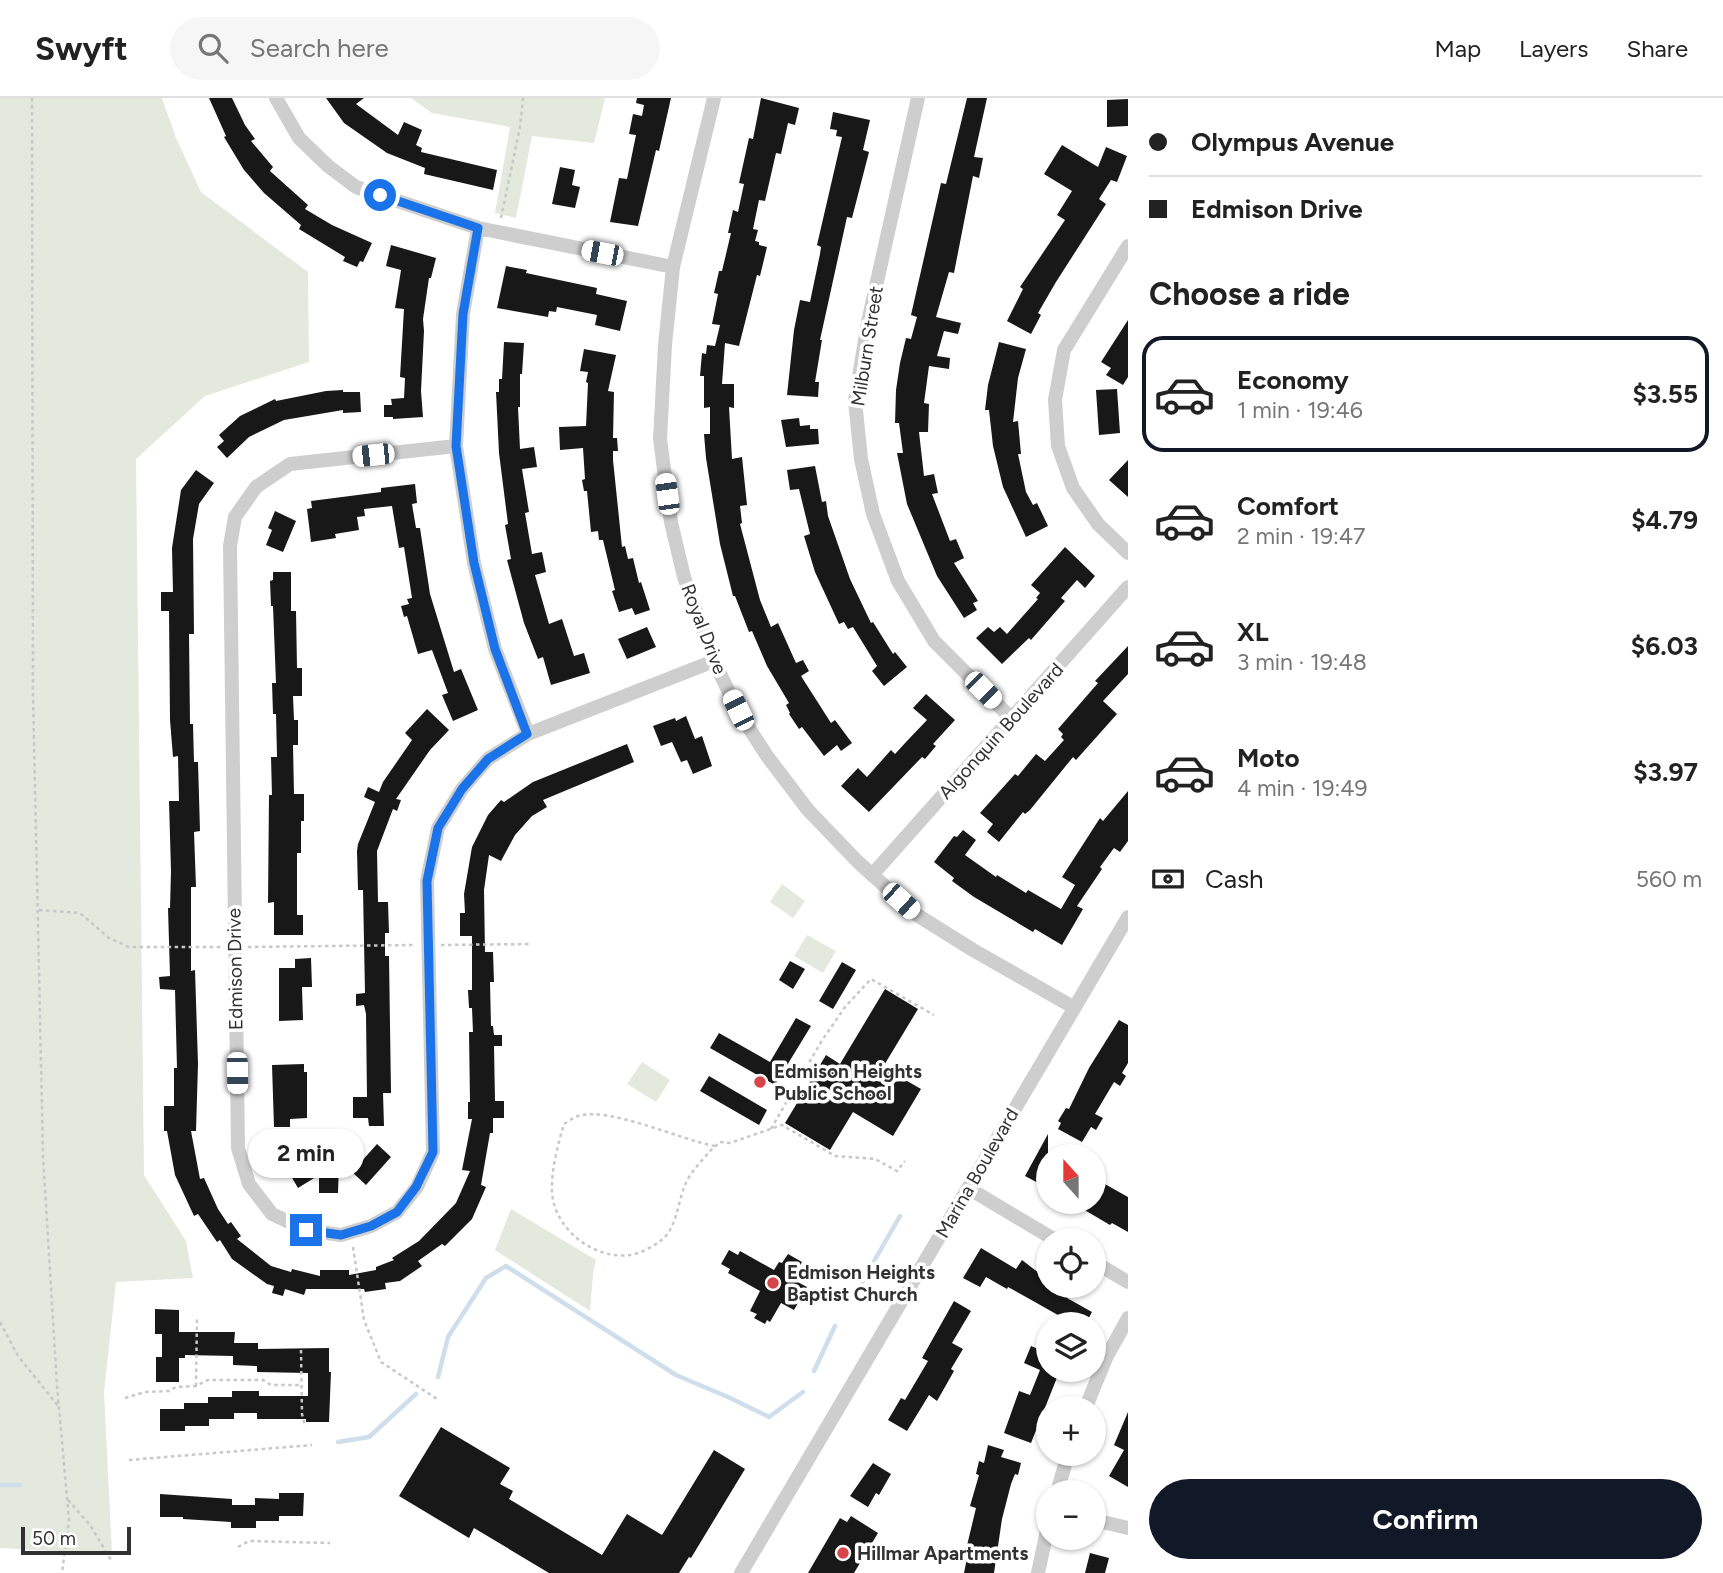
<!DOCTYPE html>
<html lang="en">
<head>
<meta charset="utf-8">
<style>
  body { margin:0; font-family:Figtree,sans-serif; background:#f6f6f6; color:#222; height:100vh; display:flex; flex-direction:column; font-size:26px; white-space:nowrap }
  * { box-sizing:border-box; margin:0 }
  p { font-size:23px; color:#767676 }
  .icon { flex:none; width:38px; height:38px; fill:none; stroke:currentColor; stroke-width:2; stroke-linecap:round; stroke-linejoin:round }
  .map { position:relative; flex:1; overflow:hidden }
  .side { display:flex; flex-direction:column; background:#fff; width:595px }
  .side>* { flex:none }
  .banner { display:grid; align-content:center; height:154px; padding:0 21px; background:#fff }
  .needle { width:46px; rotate:339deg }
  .fabs { position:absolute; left:1036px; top:1046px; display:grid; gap:14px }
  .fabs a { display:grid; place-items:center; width:70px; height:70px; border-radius:50%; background:#fff; box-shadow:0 2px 5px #0004; font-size:35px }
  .scale { position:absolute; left:21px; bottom:18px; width:110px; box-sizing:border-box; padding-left:7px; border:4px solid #313131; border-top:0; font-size:19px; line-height:24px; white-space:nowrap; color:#313131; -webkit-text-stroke:5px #fff; paint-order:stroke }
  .end { position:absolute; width:32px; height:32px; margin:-16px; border:9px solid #1a73e8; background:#fff; box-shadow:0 0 0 4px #fff }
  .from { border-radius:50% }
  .bubble { position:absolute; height:49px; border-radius:24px; background:#fff; box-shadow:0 2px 5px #0004; font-size:23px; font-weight:700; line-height:49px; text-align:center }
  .car { position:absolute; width:21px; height:42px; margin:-21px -10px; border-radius:9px; box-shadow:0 0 5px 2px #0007; background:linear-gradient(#fff 24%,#345 0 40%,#fff 0 76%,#345 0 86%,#fff 0) }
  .banner b { display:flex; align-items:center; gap:24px; height:66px; font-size:26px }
  .banner b+b { border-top:2px solid #e0e0e0 }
  .banner i { width:18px; height:18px; background:#222 }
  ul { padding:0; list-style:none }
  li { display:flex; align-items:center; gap:21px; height:116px; margin:0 14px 10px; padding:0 7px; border:4px solid transparent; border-radius:21px }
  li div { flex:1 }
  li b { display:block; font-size:26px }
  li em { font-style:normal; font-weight:700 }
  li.selected { border-color:#111827 }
  li>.icon { width:63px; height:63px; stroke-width:1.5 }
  h2 { padding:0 21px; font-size:32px; line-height:84px }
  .pay { display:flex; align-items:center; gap:18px; height:77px; padding:0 21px; font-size:26px }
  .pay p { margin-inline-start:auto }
  .cta { display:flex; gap:14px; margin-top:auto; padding:14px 21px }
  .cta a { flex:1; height:80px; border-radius:42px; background:#111827; color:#fff; font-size:28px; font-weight:700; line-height:80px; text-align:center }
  header { display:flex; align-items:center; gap:42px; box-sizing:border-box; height:98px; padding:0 35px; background:#fff; border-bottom:2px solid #e0e0e0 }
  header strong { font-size:33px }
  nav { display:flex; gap:38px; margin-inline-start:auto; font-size:24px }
  .search { width:490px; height:63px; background:#f6f6f6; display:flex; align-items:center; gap:18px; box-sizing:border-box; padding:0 24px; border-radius:38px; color:#767676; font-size:26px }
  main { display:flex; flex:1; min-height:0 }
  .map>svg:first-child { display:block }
</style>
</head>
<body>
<header>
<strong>Swyft</strong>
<div class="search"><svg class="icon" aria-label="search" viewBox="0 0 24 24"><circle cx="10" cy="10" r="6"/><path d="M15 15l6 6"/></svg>Search here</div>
<nav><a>Map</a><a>Layers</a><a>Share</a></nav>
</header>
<main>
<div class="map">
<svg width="1128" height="1475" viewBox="0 0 1128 1475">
  <rect width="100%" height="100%" fill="#fff"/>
  <path fill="#e3e9dd" d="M0 0H162L176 40 201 94 308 174 309 264 205 298 136 361 144 1077 186 1143 193 1180 116 1184 104 1294 112 1456 0 1450Z
    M411 0H605L594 45 532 38 516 120 495 115 510 29 432 15Z
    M782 786 805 803 793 820 770 804Z
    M807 837 836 853 823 875 794 858Z
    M642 964 670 982 656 1004 627 986Z
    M511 1111 596 1162 593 1176 590 1213 495 1152Z"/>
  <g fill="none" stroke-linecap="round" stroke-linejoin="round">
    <path stroke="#cedeea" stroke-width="4.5" d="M862 1184 900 1118
      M814 1273 835 1228
      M438 1279 448 1239 486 1180 506 1168 676 1277 728 1299 769 1319 803 1294
      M338 1344 369 1339 416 1296
      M0 1387H19"/>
  </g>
  <path fill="#181818" d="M209 0H232L245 27 255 41 251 43 273 69 270 73 308 107 305 111 332 127 372 145 363 164 360 163 357 169 343 163 345 159 299 131 301 127 264 95 244 72 224 39 226 38Z
    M326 0H364L356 6 398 37 404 24 422 32 416 47 422 50 421 54 497 72 493 92 424 76 425 70 387 55 344 25Z
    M637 0H671L659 53 656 52 638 128 610 124 619 80 627 81 636 37 629 36 633 16 642 18 644 7 636 5Z
    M761 0 799 10 795 27 788 25 781 56 776 55 765 103 759 102 753 131 758 132 755 143 759 144V147L767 149 760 178 757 177 739 248 725 245 722 286H734V310L729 309 732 361 742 359 747 407 740 408 742 425 740 426 760 502 771 529 778 525 796 565 803 562 809 573 801 578 831 625 835 622 852 645 841 653 837 647 824 658 802 629 799 631 789 616 790 615 786 607 789 605 767 568 752 533 749 534 735 498H733L720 446 706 360 704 336H710V309L704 310V278H700L702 255 706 256 707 247 715 248 720 227 712 226 718 196 714 195 719 173H722L731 135H728L733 112 738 114 744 86 739 85 749 40 753 41Z
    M967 0H987L974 59 983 60 979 80 973 78 954 175 949 174 936 219 961 225 958 236 944 233 937 258 950 260 949 271 929 268 924 305 929 306 928 334H919L924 378 934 376 938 395 932 396 950 443 956 441 964 460 954 465 978 503 973 505 977 512 964 520 937 478 907 406 897 355H903L899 325H895L896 292 900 265 906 240 911 241 917 219 911 217 941 85 946 86Z
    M1128 1V28L1107 29V2Z
    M833 14 870 22 863 52 869 54 852 120 847 119 820 242H822L815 284H819L818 299 787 297 794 232 800 202 810 204 820 156 821 149 817 147 842 39 836 38 837 32 830 31Z
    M1062 47 1098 69 1106 49 1127 58 1117 84 1111 82 1099 101 1106 106 1056 184 1038 215 1041 217 1031 236 1007 223 1023 191 1020 189 1065 122 1057 117 1072 93 1044 76Z
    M560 69 575 72 572 87 580 89 575 110 552 106Z
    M391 147 436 160 431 180H429L423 221 424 233 421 293 423 319 393 321V319H384V307H392L391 301 404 300 405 280 400 279 404 211 395 210 401 172 386 168Z
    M506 168 527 172 526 175 597 190 596 196 627 203 620 233 595 227 597 217 557 209 556 214 549 213 548 219 497 210Z
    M1128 222V279L1123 287 1106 277 1111 270 1101 264Z
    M504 244 524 245 522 276H520V309H518L520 351 534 349 537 369 522 371 529 414 525 415 532 456 542 454 546 474 535 477 549 526 562 521 574 558 584 555 590 575 551 587 543 559 538 561 524 525 507 462 511 461 505 427 508 426 499 355 496 294H499V281H502Z
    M999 244 1026 251 1018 280 1013 324 1018 323 1021 356H1018L1026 394 1033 407 1037 405 1048 428 1026 439 1003 389 993 348 989 312H985L988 287Z
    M584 251 616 257 608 293 614 294 613 340H617L618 353H613V362L622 449 625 448 628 461 633 460 639 485 641 484 650 512 635 517 632 510 619 514 612 493 615 492 603 442H599L598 433 591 434 587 393H584L582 382 585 381 583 350 560 352 559 329 586 328 588 285 586 284 588 274 580 273Z
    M1117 291 1120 335 1099 337 1096 292Z
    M343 292V294H360L361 314 343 315V312L284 322 249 339 227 360 217 349 224 343 219 337 240 318 275 301 276 303 326 293Z
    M799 320 800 328 810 327V331H818L819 346 786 349 781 322Z
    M1128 362V399L1109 382Z
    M815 368 822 404 826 403 828 418 850 481 871 525 873 524 893 556 895 554 907 569 884 588 872 573 877 568 853 529 848 531 844 524 839 526 815 474 804 438 810 436 799 391 790 392 787 372Z
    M196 372 214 385 199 406 193 441 194 536H189L190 626H193L194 664H198L200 733 194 734 196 789H191V873L195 872 198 966 196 1033H191L200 1081 204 1080 218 1111 228 1126 231 1124 241 1138 237 1141 271 1168 291 1174 292 1171 320 1178V1172H349V1177L376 1172V1169L394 1162 392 1160 419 1143 456 1105 470 1073 462 1072 472 1021H468V1004H470L469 934H473L472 910H469L468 892H472V838H460V815H465L464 796 472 749 488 717 501 702 504 704 533 684 627 646 634 664 543 702 547 709 532 718 515 737 501 763 489 757 484 792 485 854H493L494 884H490L491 928H493L494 937H502V948H494L495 1003H504V1020H493V1035H490L481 1087 486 1089 472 1121 445 1148 442 1146 418 1163 422 1168 400 1183 385 1185 386 1191 365 1194 364 1191H306L304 1197 285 1191 283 1198 272 1195 274 1188 267 1186 232 1161 220 1142 217 1144 198 1116 194 1118 175 1077 167 1033H164V1008H174V970H177L175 892 160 891 159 879 170 878 168 810H170L171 773 169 703H179L178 658 173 659 170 622 169 513H161V494H173L172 450 181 392Z
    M415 386 417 405 412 406 416 430H420L430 496 454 574 461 571 478 612 453 623 442 597 448 595 432 552 418 556 407 518 404 519 401 508 409 506 407 501 412 500 404 449 399 450 392 408 364 411 365 418 357 419 359 432 335 436 336 440 311 444 307 411 312 410 311 403 381 394V390Z
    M275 413 296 423 283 454 266 447 272 432 268 430Z
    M1065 449 1095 478 1085 490 1077 482 1061 500 1065 503 1031 542 1029 540 1002 566 976 540 988 529 994 534 1000 529 1007 536 1038 501 1036 500 1040 495 1031 487Z
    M273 474H291V513H296L297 570H302V598H293L294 622H298V647H293L294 696H304V723H301V755H297V817H303V837H274V804L268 805 269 697H272L271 659H277L276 616H273L272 585H276L273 508H271L270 483 273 482Z
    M647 529 656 549 627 561 618 541Z
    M1128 548V576L1103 603 1117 616 1076 662 1073 659 1030 712 1025 716 1023 714 999 744 987 734 993 726 980 715 1015 676 1018 678 1036 656 1045 663 1064 642 1061 639 1063 636 1058 631 1098 585 1095 583Z
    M926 596 955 622 933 646 936 648 925 661 922 659 869 714 841 688 858 670 867 679 891 652 895 656 906 644 927 622 913 610Z
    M427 611 449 632 430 652 396 701 401 702 397 713 393 711 377 753 378 804H388L389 835H385V858H389L391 995H383L384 1028H369L368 1020H353V999H367L366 916 364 907 356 908V896L365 895 363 792H358L357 753 358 746 375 704 364 699 368 689 379 694 383 684 412 642 405 635Z
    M686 618 695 641 702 638 712 668 693 676 687 662 681 664 672 644 661 648 653 628 675 620 676 623Z
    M1128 693V743L1120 754 1114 750 1100 769 1102 771 1077 808 1083 811 1062 847 1035 831 1033 834 974 799 952 783 954 780 934 764 954 738 957 739 963 732 976 742 965 757 996 779 997 777 1026 795 1028 792 1061 811 1075 787 1062 779 1100 720 1103 723Z
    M311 860 312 889H302L303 922 279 923V870H295V861Z
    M790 863 805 871 793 891 779 882Z
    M842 864 856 872 833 911 819 903Z
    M885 891 918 911 883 969 921 991 893 1038 853 1014 830 1052 785 1025 826 957 840 966Z
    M796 920 811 928 775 987 710 950 719 935 770 964Z
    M1119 922 1128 927V965L1122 975 1126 978 1120 988 1114 984 1095 1016 1103 1020 1096 1032 1091 1029 1082 1044 1058 1031 1061 1025 1058 1023 1066 1010 1069 1011 1089 970Z
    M304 966V974H307V1020L290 1021V1029H274L272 967Z
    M709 978 767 1012 759 1027 700 993Z
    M1048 1036V1076L1042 1087 1025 1078Z
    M377 1046 391 1059 366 1087 352 1074Z
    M295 1047 304 1062H344L339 1065 338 1095H319V1077L298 1090 291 1078 287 1080 275 1059Z
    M1094 1080 1128 1099V1134L1112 1125 1110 1127 1071 1104H1094Z
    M981 1150 1016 1171 1022 1162 1048 1182V1188H1059L1070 1195 1067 1200 1092 1214 1085 1227H1062L1065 1221 1026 1199 1008 1189 1007 1191 986 1179 980 1189 963 1180Z
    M729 1152 738 1157 740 1153 774 1172 779 1164 782 1165 788 1156 802 1164 792 1181 807 1189 794 1212 781 1205 770 1224 767 1222 765 1226 754 1220 757 1216 750 1213 760 1193 728 1175 730 1171 721 1166Z
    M954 1203 971 1213 952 1245 963 1251 951 1271 954 1273 937 1303 929 1297 907 1333 888 1322 901 1300 905 1302 928 1263 922 1260Z
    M155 1211 179 1212V1234H235L234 1245H258V1251L329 1250V1274H331L329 1324H306V1321H257V1315H234V1321H209V1328H185V1333H160V1311H184V1305H208V1299H232V1293H259V1298H308V1275L257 1274V1268L233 1267V1258L185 1257V1260H179V1284H156V1259H162V1236H155Z
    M1031 1248 1048 1255V1272H1060L1031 1345 1004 1335 1019 1293 1030 1297 1040 1272 1024 1265Z
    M1128 1314V1389L1109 1378 1124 1352 1114 1347Z
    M441 1329 510 1370 500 1386 513 1393 509 1401 602 1457 627 1416 662 1437 714 1352 745 1371 691 1460 689 1459 679 1475H549L474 1430 469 1440 399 1398Z
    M988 1347 1004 1352 1001 1359 1021 1365 1018 1377 1015 1376 1011 1386 1002 1421 994 1475H964L967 1460H964L976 1410 970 1408 979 1377 976 1376 979 1363 984 1365Z
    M873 1365 891 1376 879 1397 876 1395 868 1409 850 1398Z
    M279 1395H304L303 1418H279V1423H256V1430H231V1424L183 1421V1419H160V1396L232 1401V1407H255V1400L279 1401Z
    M851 1418 878 1435 854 1475H808L840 1420 847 1424Z
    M1090 1455 1109 1460 1105 1475H1085Z"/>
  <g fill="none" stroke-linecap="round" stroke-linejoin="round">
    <path stroke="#c8c8c8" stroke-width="2.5" stroke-dasharray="3.5 3.5" stroke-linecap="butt" d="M32 0 33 597 43 1058 57 1288 69 1422 62 1475
      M501 120 520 29 523 0
      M39 812 80 815 109 840 129 849H221
      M441 847 529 846
      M248 849 413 847
      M771 1031 821 944 845 909 871 881 934 917
      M715 1048C681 1042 608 1008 578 1018 574 1019 569 1023 564 1026 558 1046 551 1072 552 1094 554 1131 594 1162 630 1157 639 1156 652 1149 659 1144 677 1132 677 1106 685 1087 690 1074 702 1063 710 1053L720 1044 730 1045 782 1027 835 1058 875 1061 897 1073 905 1063
      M353 1149 364 1222 381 1264 437 1301
      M0 1224 18 1258 59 1309
      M301 1252 302 1316 305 1329
      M196 1288 197 1219
      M125 1300 145 1294 169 1293 176 1289 196 1288 208 1282H263L271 1287H302
      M129 1362 312 1347
      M68 1402 90 1427 111 1462
      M238 1449 249 1443 330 1445"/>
    <path stroke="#cecece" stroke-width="14" d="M276 0 299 40 328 68 356 89 478 130 673 169
      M714 0 673 169 665 247 660 341 671 424 684 479 714 563 738 613 767 658 808 712 858 764 917 817 973 852 1073 909
      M918 0 868 224 855 303 861 361 873 416 898 483 934 543 1012 621
      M478 130 463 216 456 348 474 465 495 551 528 636
      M1128 148 1064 252 1055 302 1058 348 1073 390 1098 426 1128 455
      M456 348 290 366 256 389 235 419 230 448 238 1050 249 1086 272 1116 306 1132 341 1137 371 1128 397 1114 417 1089 433 1054 427 783 438 730 462 691 488 661 528 636 714 563
      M872 777 1128 489
      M968 1090 1057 1143
      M1094 1164 1128 1184
      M1085 1311 1106 1260 1128 1220
      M1057 1395 1068 1356
      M1094 1422 1128 1430
      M741 1475 1128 819
      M1038 1475 1048 1428"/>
  </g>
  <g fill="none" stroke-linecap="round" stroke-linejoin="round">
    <path stroke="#1a73e8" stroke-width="9" d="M306 1132 341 1137 371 1128 397 1114 416 1089 433 1054 427 783 438 730 462 691 488 661 527 636 495 551 474 465 456 348 463 216 478 130 380 97"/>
  </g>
  <g fill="#d54549" stroke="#fff" stroke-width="2.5">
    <circle cx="760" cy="984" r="7"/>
    <circle cx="773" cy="1185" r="7"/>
    <circle cx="843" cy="1455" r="7"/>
  </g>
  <g text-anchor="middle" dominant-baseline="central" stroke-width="7" stroke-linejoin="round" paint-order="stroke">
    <g font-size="19" fill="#313131" stroke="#fff">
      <text transform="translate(867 248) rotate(-81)">Milburn Street</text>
      <text transform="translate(704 531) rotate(69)">Royal Drive</text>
      <text transform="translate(1001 633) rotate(-48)">Algonquin Boulevard</text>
      <text transform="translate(235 871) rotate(-91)">Edmison Drive</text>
      <text transform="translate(977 1075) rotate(-60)">Marina Boulevard</text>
    </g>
    <g font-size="19" font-weight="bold" fill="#313131" stroke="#fff" text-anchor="start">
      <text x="774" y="973">Edmison Heights<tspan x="774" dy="22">Public School</tspan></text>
      <text x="787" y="1174">Edmison Heights<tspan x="787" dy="22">Baptist Church</tspan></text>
      <text x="857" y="1455">Hillmar Apartments</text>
    </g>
  </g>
</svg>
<div class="fabs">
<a><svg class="needle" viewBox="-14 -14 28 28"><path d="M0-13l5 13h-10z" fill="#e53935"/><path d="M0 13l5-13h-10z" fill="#767676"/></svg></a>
<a><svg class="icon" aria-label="locate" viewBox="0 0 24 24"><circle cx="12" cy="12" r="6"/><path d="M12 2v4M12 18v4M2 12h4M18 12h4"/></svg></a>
<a><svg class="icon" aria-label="layers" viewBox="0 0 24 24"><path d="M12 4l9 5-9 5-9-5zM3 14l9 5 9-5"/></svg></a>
<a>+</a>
<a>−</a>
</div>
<div class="scale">50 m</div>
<i class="end from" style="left:380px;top:97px"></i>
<i class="end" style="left:306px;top:1132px"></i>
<div class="bubble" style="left:248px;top:1031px;width:116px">2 min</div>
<i class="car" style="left:602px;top:155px;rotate:281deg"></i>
<i class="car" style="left:373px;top:357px;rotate:264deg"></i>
<i class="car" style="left:667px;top:396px;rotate:352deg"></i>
<i class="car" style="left:983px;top:592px;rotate:135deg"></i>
<i class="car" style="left:738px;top:612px;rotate:334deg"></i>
<i class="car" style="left:901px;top:803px;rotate:132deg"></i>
<i class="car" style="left:237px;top:975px;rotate:179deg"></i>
</div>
<section class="side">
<div class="banner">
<b><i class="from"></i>Olympus Avenue</b>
<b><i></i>Edmison Drive</b>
</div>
<h2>Choose a ride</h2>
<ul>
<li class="selected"><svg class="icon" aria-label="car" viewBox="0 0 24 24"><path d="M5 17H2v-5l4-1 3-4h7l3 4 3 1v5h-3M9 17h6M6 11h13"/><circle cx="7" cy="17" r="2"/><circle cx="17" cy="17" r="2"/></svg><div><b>Economy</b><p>1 min · 19:46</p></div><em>$3.55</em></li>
<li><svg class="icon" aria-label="car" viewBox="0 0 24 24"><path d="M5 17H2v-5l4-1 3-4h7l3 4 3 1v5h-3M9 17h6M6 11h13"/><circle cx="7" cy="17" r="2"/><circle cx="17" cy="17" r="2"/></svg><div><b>Comfort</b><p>2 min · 19:47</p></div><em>$4.79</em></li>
<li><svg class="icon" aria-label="car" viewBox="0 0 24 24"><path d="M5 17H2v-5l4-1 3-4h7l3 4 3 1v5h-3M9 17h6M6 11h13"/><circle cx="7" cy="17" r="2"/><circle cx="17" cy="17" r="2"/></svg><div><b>XL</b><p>3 min · 19:48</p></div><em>$6.03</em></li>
<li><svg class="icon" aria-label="car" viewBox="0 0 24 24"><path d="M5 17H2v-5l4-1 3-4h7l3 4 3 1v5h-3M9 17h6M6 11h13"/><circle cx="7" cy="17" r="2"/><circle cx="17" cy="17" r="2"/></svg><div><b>Moto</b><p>4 min · 19:49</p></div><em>$3.97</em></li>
</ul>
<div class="pay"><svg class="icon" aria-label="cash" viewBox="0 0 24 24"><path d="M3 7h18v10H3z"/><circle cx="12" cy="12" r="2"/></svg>Cash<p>560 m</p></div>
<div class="cta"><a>Confirm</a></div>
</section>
</main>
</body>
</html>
